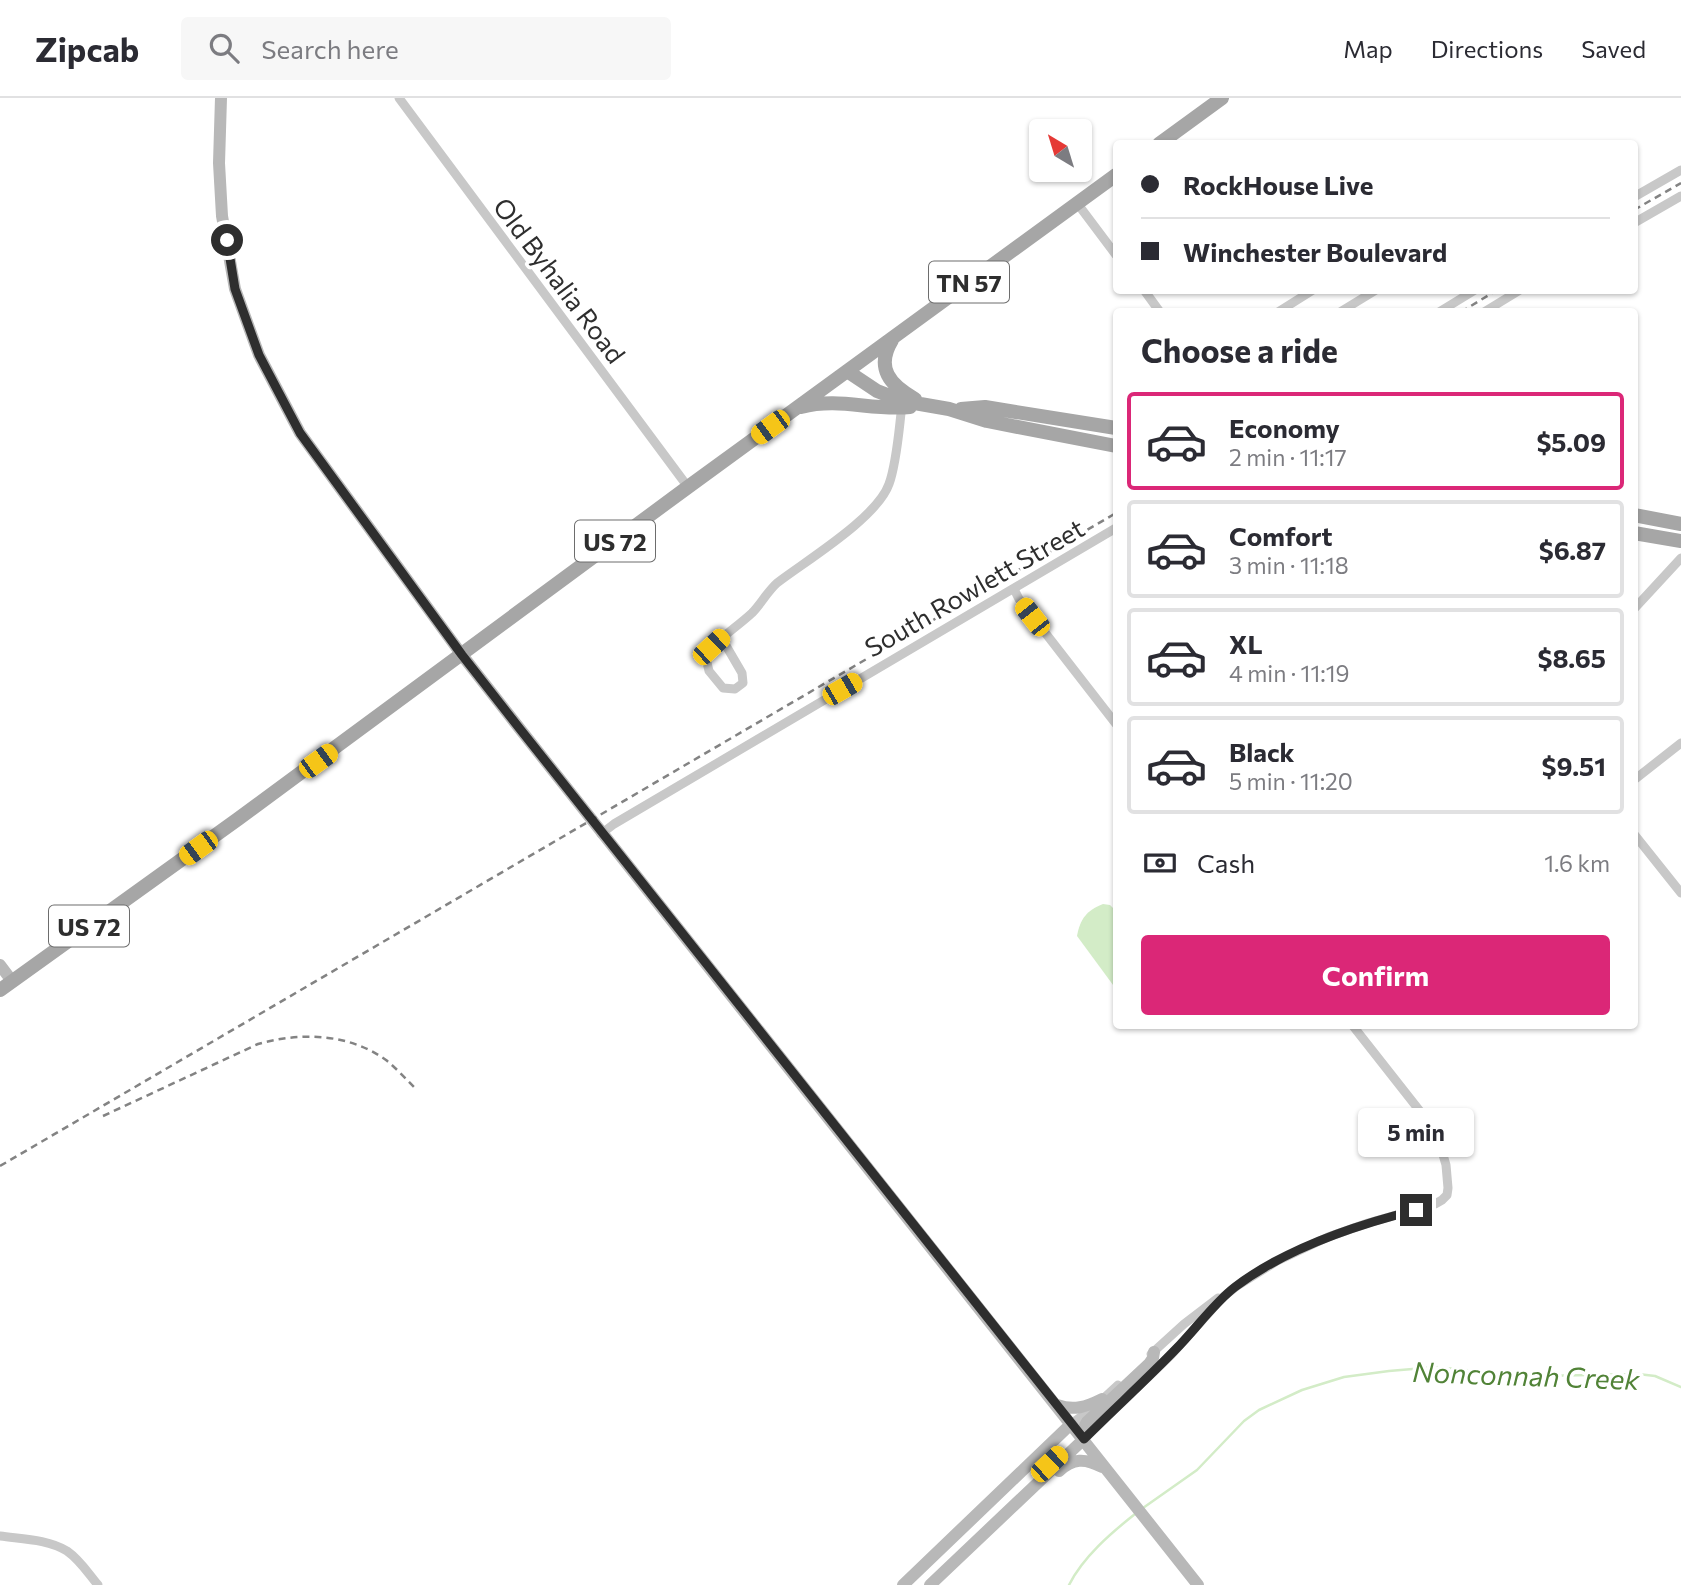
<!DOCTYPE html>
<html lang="en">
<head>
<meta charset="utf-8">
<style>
  body { margin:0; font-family:Commissioner,sans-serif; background:#f7f7f7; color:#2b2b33; height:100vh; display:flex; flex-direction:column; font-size:26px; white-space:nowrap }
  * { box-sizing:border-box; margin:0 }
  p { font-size:23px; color:#7c7c81 }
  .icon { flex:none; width:38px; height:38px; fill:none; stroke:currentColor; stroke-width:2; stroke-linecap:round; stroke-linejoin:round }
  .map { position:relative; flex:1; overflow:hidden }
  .side { position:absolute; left:1113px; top:210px; width:525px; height:721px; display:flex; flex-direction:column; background:#fff; border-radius:7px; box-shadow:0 2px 5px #0004 }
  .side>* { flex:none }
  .guide { position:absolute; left:1113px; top:42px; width:525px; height:154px; border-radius:7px; box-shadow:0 2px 5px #0004; display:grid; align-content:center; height:154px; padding:0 28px; background:#fff }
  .needle { width:46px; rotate:322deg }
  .fabs { position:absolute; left:1029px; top:21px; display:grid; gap:14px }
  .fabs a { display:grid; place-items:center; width:63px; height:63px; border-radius:7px; background:#fff; box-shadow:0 2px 5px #0004; font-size:35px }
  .end { position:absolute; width:32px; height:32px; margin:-16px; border:9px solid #2e2e2e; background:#fff; box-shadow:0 0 0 4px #fff }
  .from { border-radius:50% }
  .bubble { position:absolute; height:49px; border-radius:7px; background:#fff; box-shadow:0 2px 5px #0004; font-size:23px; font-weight:700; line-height:49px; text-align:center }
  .car { position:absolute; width:21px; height:42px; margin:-21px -10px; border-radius:9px; box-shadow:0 0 5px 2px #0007; background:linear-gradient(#f5c518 24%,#345 0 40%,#f5c518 0 76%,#345 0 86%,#f5c518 0) }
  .guide b { display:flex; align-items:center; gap:24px; height:66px; font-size:26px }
  .guide b+b { border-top:2px solid #e1e1e2 }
  .guide i { width:18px; height:18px; background:#2b2b33 }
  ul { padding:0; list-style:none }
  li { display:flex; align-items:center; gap:21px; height:98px; margin:0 14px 10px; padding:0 14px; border:4px solid #e1e1e2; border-radius:7px }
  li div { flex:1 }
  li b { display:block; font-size:26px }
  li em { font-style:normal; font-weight:700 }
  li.current { border-color:#db2777 }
  li>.icon { width:63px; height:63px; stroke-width:1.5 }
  h2 { padding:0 28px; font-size:32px; line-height:84px }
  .pay { display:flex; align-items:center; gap:18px; height:77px; padding:0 28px; font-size:26px }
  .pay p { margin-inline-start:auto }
  .primary-button { display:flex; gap:14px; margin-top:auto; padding:14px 28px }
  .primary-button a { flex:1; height:80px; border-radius:7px; background:#db2777; color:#fff; font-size:28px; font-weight:700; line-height:80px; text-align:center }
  header { display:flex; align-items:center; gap:42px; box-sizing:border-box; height:98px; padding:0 35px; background:#fff; border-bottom:2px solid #e1e1e2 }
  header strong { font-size:33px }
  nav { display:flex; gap:38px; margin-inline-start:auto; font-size:24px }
  .search { width:490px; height:63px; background:#f7f7f7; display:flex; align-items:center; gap:18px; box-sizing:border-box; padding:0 24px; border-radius:7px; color:#7c7c81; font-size:26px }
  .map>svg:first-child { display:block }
</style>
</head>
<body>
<header>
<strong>Zipcab</strong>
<div class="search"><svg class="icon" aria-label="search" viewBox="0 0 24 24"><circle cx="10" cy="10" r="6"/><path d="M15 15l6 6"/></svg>Search here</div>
<nav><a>Map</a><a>Directions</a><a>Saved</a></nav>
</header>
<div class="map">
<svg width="1681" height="1487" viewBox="0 0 1681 1487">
  <rect width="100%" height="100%" fill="#fff"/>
  <path fill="#d3ecc7" d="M1103 806 1110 807 1116 813V891L1077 838C1080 821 1087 812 1103 806Z"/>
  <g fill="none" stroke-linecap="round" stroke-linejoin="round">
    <path stroke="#d3ecc7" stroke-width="2.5" d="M1143 1410 1197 1372 1244 1323 1259 1312 1302 1292 1344 1279 1389 1273 1436 1269 1485 1274 1525 1276 1541 1278 1638 1276 1655 1278 1681 1289
      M1069 1487C1083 1459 1111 1435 1135 1416"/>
    <path stroke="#c8c8c8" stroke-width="9" d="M399 0 688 389
      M1634 99 1681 72
      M1077 105 1116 157
      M1634 125 1681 98
      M1144 192 1160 214
      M1278 214 1313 192
      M1340 214 1376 192
      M1439 214 1475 192
      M1484 214 1520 192
      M1014 491 1019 501 1116 626
      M1634 511 1681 460
      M721 539 742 575 743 585 735 591 723 590 709 573 705 556C719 540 737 529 752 515 761 506 767 494 777 485 807 462 877 420 889 386 897 364 899 330 902 307
      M1634 682 1681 645
      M601 736 614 726 1116 430
      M1634 736 1681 795
      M1151 1256 1184 1226 1218 1200
      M1071 1326 1092 1311 1118 1287
      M1084 1341 1171 1257 1223 1199 1237 1188 1277 1163 1328 1139 1368 1125 1435 1106 1442 1102 1447 1097 1448 1090 1446 1067 1439 1043 1423 1017 1353 928
      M0 1438C21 1441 48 1441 67 1453 80 1462 88 1475 98 1487"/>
    <path stroke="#b8b8b8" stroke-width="12" d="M221 0 219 65 222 118 235 191 259 257 300 335 462 557 520 631 1198 1487
      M0 867 12 883
      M1057 1307C1074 1313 1086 1309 1102 1301
      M1084 1341V1329L1087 1324 1149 1266 1153 1260 1154 1254
      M1059 1373C1073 1360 1085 1360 1102 1369
      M903 1487 1071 1326
      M930 1487 1084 1341"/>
    <path stroke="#a6a6a6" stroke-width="14" d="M1159 46 1222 0
      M892 242C875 270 890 287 915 301
      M847 273 877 293 903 303 949 311 987 323 1116 348
      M801 309C840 299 871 313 910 309
      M961 311 985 309 1116 330
      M1634 417 1681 426
      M1634 435 1681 443
      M0 892 238 721 688 389 1116 77"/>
    <path stroke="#838383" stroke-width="2.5" stroke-dasharray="7 5" stroke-linecap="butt" d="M1634 112 1681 85
      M1461 214 1497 192
      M103 1018 258 946C301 934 348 935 386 962 396 970 405 980 414 989
      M0 1068 1116 415"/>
  </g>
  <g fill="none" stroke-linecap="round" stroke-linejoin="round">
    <path stroke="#2e2e2e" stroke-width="9" d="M227 142 235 191 259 257 300 335 462 557 520 631 1084 1341C1114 1311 1146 1282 1176 1251 1195 1232 1214 1205 1235 1189 1285 1151 1356 1127 1416 1112"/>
  </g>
  <g text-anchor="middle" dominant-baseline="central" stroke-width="7" stroke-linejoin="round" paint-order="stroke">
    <g fill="#fff" stroke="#6d6d6d" stroke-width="2">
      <rect x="929" y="163.5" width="80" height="41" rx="5"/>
      <rect x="575" y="422.5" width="80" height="41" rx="5"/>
      <rect x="49" y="807.5" width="80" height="41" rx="5"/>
    </g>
    <g font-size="24" font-weight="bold" fill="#2e2e2e">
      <text x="969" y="184">TN 57</text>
      <text x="615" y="443">US 72</text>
      <text x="89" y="828">US 72</text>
    </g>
    <g font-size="26" fill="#2e2e2e" stroke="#fff">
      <text transform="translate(560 182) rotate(53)">Old Byhalia Road</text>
      <text transform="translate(974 489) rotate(-30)">South Rowlett Street</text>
    </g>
    <g font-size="28" font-style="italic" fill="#518337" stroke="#fff">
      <text transform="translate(1526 1277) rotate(2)">Nonconnah Creek</text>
    </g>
  </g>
</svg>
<div class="fabs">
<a><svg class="needle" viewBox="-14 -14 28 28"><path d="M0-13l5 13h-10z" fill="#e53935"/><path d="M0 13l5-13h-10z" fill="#7c7c81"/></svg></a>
</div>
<i class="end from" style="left:227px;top:142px"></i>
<i class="end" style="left:1416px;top:1112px"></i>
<div class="bubble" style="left:1358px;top:1010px;width:116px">5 min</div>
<i class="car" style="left:770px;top:329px;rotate:234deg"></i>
<i class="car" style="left:1032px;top:519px;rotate:322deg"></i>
<i class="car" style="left:711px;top:549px;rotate:47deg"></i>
<i class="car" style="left:842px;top:591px;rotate:60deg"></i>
<i class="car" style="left:318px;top:663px;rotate:54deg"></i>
<i class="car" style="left:198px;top:750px;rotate:234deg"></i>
<i class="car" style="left:1049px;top:1366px;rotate:47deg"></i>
<div class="guide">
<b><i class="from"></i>RockHouse Live</b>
<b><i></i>Winchester Boulevard</b>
</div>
<section class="side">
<h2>Choose a ride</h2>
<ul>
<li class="current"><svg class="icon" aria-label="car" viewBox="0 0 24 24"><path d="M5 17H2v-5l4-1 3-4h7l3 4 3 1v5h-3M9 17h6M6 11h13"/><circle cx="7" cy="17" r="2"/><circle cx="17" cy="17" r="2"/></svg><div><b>Economy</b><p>2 min · 11:17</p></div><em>$5.09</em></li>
<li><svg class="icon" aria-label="car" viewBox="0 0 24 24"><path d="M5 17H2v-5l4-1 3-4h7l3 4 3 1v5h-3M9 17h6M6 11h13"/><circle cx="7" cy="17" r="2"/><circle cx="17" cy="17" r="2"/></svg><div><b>Comfort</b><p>3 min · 11:18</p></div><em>$6.87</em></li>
<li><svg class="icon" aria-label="car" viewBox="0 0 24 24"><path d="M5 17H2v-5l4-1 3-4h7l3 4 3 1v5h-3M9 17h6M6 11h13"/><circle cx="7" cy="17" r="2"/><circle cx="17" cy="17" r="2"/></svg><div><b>XL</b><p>4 min · 11:19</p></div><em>$8.65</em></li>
<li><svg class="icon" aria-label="car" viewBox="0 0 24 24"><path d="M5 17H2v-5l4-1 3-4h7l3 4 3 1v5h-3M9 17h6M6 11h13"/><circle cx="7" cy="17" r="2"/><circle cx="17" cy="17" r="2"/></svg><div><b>Black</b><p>5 min · 11:20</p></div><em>$9.51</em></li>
</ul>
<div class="pay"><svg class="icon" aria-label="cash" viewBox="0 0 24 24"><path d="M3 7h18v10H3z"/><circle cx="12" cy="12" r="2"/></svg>Cash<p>1.6 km</p></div>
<div class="primary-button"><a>Confirm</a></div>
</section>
</div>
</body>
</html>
